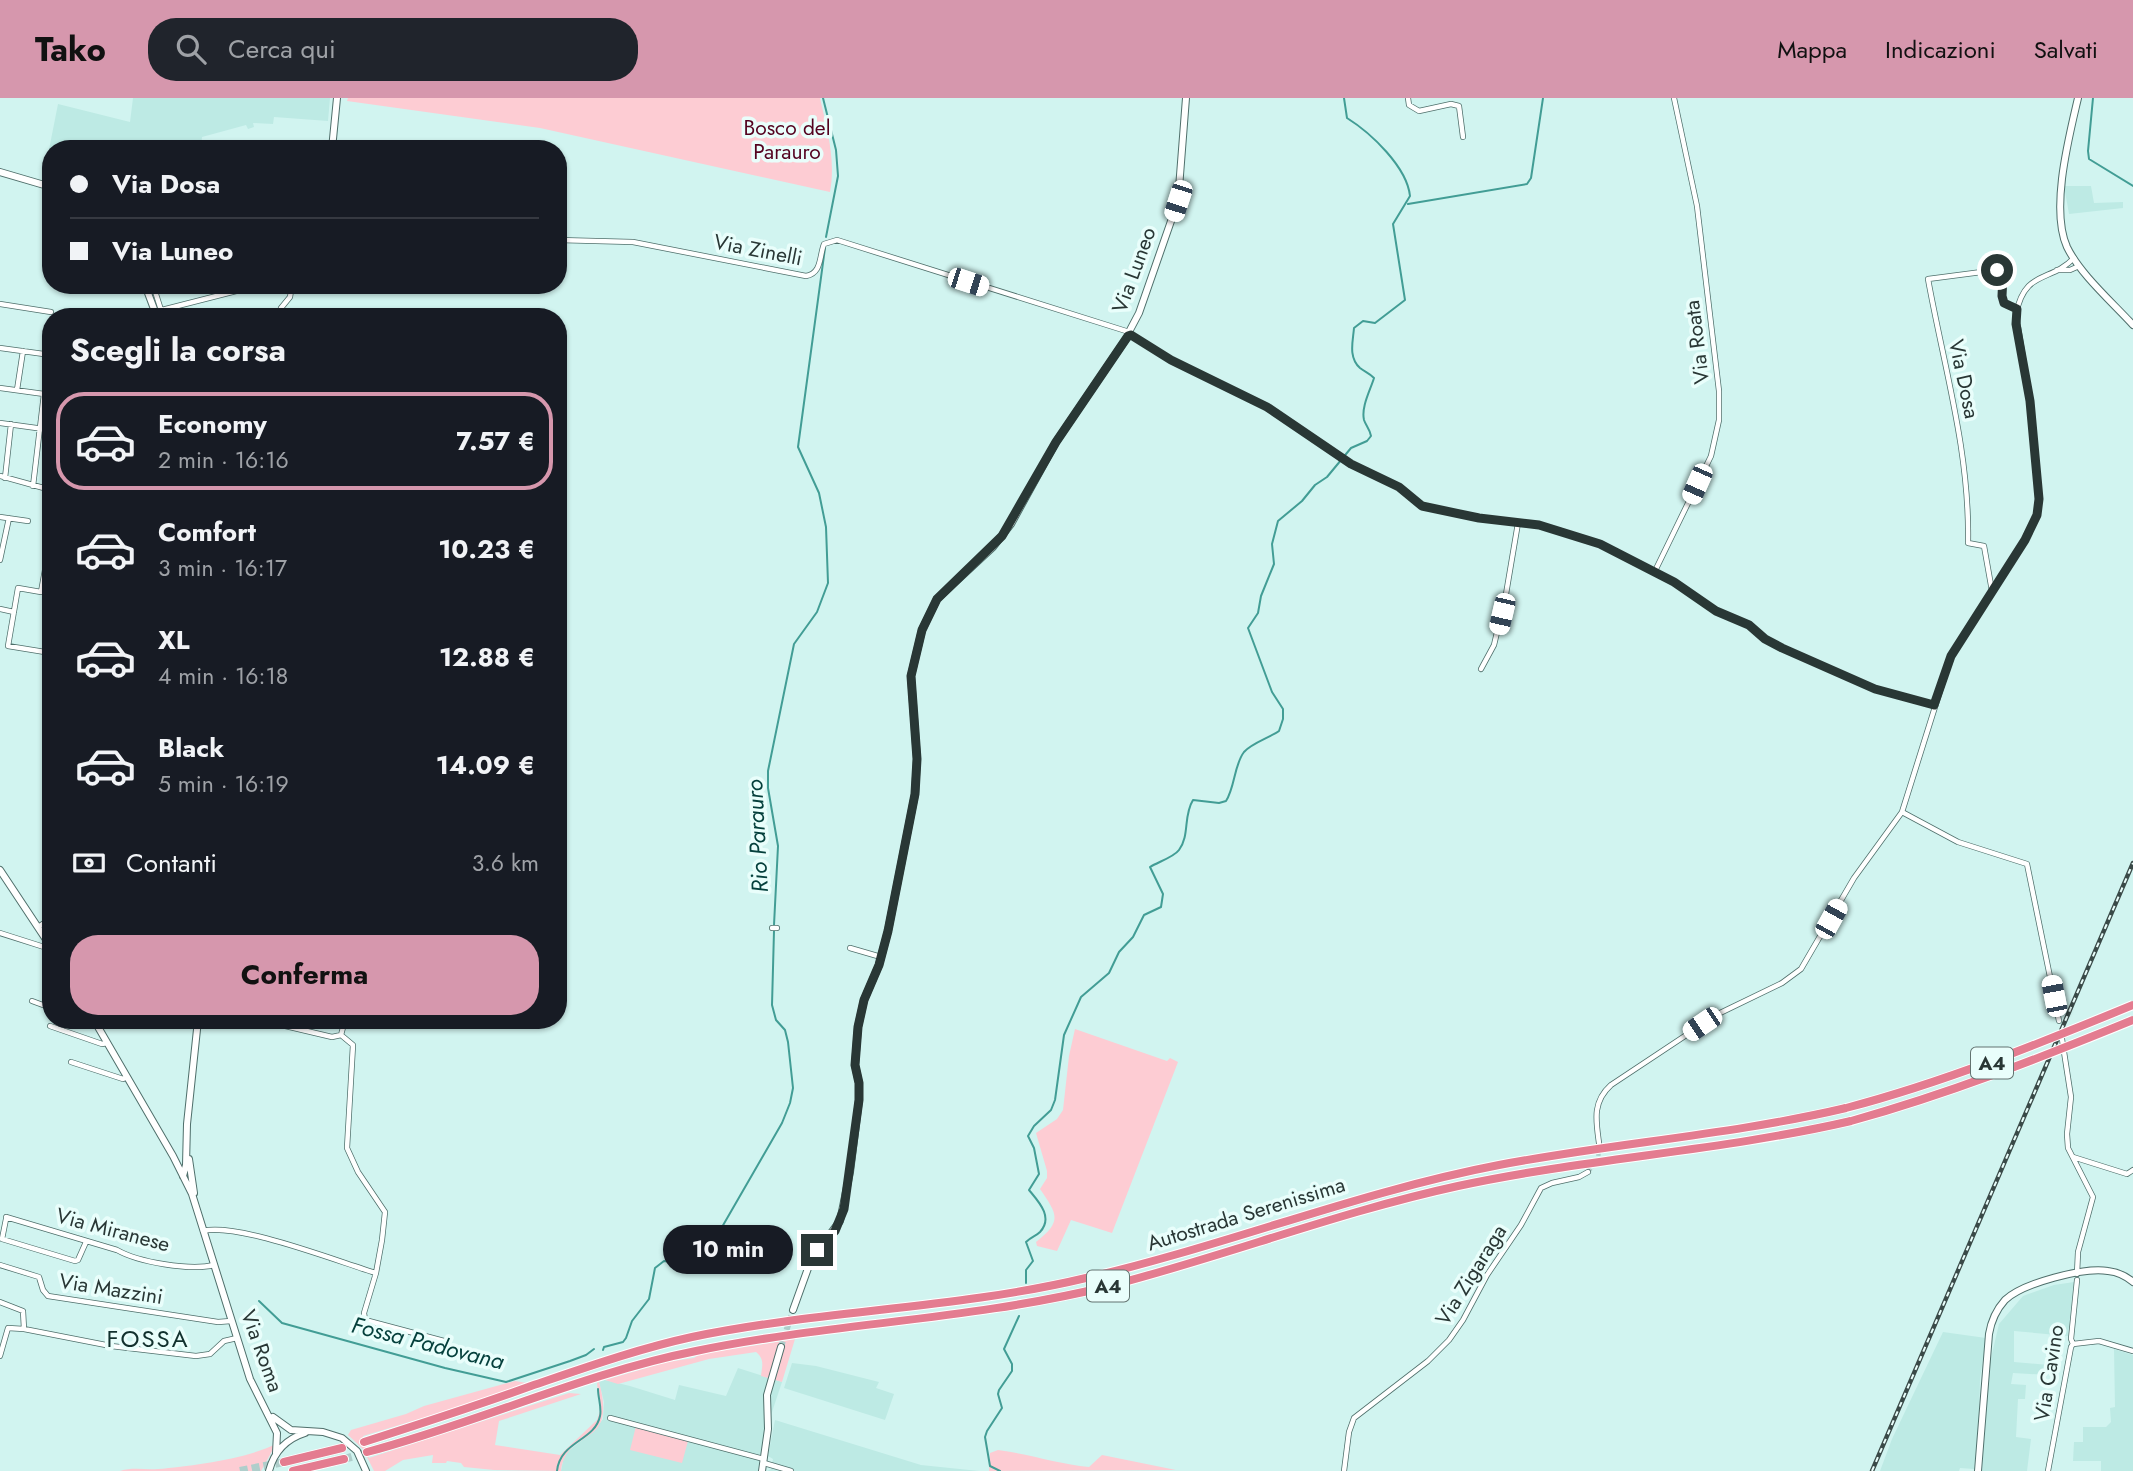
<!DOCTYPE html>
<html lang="it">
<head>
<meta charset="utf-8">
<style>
  body { margin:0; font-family:Jost,sans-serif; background:#20242c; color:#f1f3f6; height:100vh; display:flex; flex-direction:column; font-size:26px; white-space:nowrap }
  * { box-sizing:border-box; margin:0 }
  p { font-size:23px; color:#9ea1a6 }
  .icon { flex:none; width:38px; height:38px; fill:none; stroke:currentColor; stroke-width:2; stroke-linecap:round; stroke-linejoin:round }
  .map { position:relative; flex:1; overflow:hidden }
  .panel { position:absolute; left:42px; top:210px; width:525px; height:721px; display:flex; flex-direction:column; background:#171b24; border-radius:28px; box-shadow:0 2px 5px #0004 }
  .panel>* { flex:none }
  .banner { position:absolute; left:42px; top:42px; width:525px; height:154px; border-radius:28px; box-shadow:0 2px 5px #0004; display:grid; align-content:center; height:154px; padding:0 28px; background:#171b24 }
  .end { position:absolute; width:32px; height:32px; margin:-16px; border:9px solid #293735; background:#fff; box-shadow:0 0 0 4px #fff }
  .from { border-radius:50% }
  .bubble { position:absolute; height:49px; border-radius:24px; background:#171b24; box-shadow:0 2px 5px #0004; font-size:23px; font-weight:700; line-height:49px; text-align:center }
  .car { position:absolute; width:21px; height:42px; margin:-21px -10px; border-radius:9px; box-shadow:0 0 5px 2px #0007; background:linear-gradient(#fff 24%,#345 0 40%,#fff 0 76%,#345 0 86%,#fff 0) }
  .banner b { display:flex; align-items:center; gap:24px; height:66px; font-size:26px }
  .banner b+b { border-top:2px solid #363941 }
  .banner i { width:18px; height:18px; background:#f1f3f6 }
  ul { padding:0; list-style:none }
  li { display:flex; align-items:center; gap:21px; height:98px; margin:0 14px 10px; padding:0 14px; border:4px solid transparent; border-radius:28px }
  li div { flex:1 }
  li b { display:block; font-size:26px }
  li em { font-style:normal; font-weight:700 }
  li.current { border-color:#d697ad }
  li>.icon { width:63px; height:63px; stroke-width:1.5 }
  h2 { padding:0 28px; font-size:32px; line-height:84px }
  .pay { display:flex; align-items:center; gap:18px; height:77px; padding:0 28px; font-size:26px }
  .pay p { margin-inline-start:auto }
  .cta { display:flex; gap:14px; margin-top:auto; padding:14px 28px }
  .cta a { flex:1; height:80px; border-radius:28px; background:#d697ad; color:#111; font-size:28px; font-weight:700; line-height:80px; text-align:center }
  header { display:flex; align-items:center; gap:42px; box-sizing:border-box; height:98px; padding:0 35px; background:#d697ad; color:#111 }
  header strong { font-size:33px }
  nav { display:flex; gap:38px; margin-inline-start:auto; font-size:24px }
  .search { width:490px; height:63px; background:#20242c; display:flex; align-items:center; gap:18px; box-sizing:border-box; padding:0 24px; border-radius:28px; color:#9ea1a6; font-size:26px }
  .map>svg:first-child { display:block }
</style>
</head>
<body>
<header>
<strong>Tako</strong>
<div class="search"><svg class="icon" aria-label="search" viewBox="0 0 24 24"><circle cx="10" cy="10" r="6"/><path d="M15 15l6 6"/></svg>Cerca qui</div>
<nav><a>Mappa</a><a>Indicazioni</a><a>Salvati</a></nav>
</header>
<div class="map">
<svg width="2133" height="1373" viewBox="0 0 2133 1373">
  <rect width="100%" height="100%" fill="#d1f4f0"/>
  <path fill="#bdeae4" d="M133 0H330L328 23 274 19 273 26 253 25 254 29 248 31 246 27 202 39 201 51H51V84L43 82 58 6 130 24Z
    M2064 88H2091L2094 105 2123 104V110L2069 116Z
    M2074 1184 2068 1238 2014 1233V1264L2049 1267 2048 1277 2013 1275 2011 1286 2026 1287 2025 1301H2018L2016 1339 2031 1341 2027 1373H1982L1990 1264 1999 1226 2023 1198 2054 1187Z
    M1943 1234 1986 1240 1980 1281 1979 1322 1974 1371 1960 1370 1959 1373H1880L1892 1341Z
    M2114 1251 2133 1257V1373H2101V1363H2073L2074 1344H2083V1329H2106L2111 1324 2110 1310 2115 1309Z
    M792 1265 816 1268 879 1284 876 1290 894 1296 885 1322 784 1290Z
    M738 1270 782 1284 763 1341 758 1373H561L563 1363 567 1354 595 1332 603 1321 604 1304 599 1284 605 1282 630 1288 675 1302 679 1287 726 1298Z
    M775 1322 921 1367 979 1373H767L771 1371 773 1361 768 1358Z"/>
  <path fill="#fdccd3" d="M348 0H820C827 31 836 62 830 94L540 30 347 3Z
    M1075 931 1167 963 1170 960 1178 964 1112 1135 1071 1122 1057 1153 1037 1148 1036 1144C1063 1123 1057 1116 1040 1091L1047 1080V1073L1036 1035 1057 1021 1063 1012 1069 958Z
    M795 1241 782 1284 761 1278C762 1268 765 1261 756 1254L709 1261 618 1286 605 1282 667 1264 694 1260 700 1256Z
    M515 1283 527 1285 459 1309 363 1338 369 1360 569 1295 581 1296 499 1323 495 1347 560 1357 597 1322 600 1313 597 1285 599 1284C618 1353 567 1327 561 1373L494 1372 464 1369 461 1365 447 1363 446 1365H432L433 1357 403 1362 385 1373H374L363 1351 348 1337 351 1332 406 1316 424 1308Z
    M636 1328 688 1343 682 1365 630 1352Z
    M276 1346 261 1373H120C133 1369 144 1372 158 1371 191 1368 246 1361 276 1346Z
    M998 1352C1029 1356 1059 1366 1089 1369L1102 1357 1176 1372 989 1373 990 1355Z"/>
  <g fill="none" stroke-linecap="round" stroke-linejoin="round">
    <path stroke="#429d95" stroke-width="2" d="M823 0 836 52 838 78 826 139
      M2093 0 2088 53 2089 61 2133 88
      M1408 106 1527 86 1531 80 1543 0
      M774 827 778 748 768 690V673L794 546 817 514 828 485 826 429 819 395 798 349 825 150
      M1026 1185V1172L1033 1163 1026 1144C1031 1139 1036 1138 1040 1134 1054 1119 1038 1103 1029 1092L1039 1076 1034 1050 1028 1038 1034 1028 1051 1012 1055 1002 1064 937 1081 899 1109 875 1119 854 1133 839 1144 817 1161 809 1163 796 1150 769C1158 764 1174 759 1179 752 1190 737 1183 718 1193 702L1219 705 1226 703C1235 689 1234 667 1244 654 1252 645 1269 640 1279 633L1283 621V611L1272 594 1248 530 1258 515 1261 498 1274 466 1272 446 1278 423 1302 403 1315 387 1327 379 1351 350 1367 343 1371 338C1370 331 1366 328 1364 322 1361 309 1370 293 1374 280 1369 275 1365 274 1360 270 1348 259 1353 243 1354 230L1363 223 1375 225 1405 202 1393 126 1410 98C1407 69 1371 35 1347 20L1344 0
      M259 1203 282 1225 445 1270 506 1284 570 1263 586 1257 594 1251
      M603 1252 604 1249 623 1244 626 1240 632 1223 649 1201 655 1170 664 1163 690 1166 709 1157 718 1136 782 1025 790 1005 793 990 788 944 785 932 776 922 772 907 774 833
      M557 1373C560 1343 595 1343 600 1318 602 1310 598 1300 598 1291
      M1000 1373 990 1368 985 1339 987 1333 1002 1310 998 1296 999 1292 1012 1273V1266L1004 1251 1019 1218"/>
    <path stroke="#afcecb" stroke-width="4.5" stroke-dasharray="4.5 2" stroke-linecap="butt" d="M1588 1074 1598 1061 1599 1050"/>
    <path stroke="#afcecb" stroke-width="6" stroke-dasharray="6 3" stroke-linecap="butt" d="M781 1249 793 1212"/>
    <path stroke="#afcecb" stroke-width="8" stroke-dasharray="8 4" stroke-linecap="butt" d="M344 1361 365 1355
      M240 1373 284 1364"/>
    <g stroke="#4f6f6b" stroke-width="6">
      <path id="street" d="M1408 0 1409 7 1419 13 1451 6 1459 8 1463 39
        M558 142 633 144 806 178C822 175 819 159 824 146L837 142 1126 233
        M2057 172H2070L2079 168
        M153 187 161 212
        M0 206 51 214
        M281 210 290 199 292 187
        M154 214 244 191 246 187
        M1131 237 1171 262 1261 306 1351 366 1399 389 1422 408 1479 420 1539 427 1600 446 1673 484 1716 513 1749 527 1768 543 1782 550 1875 591 1935 607
        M0 250 51 257
        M0 290 44 296 33 388
        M17 292 23 253
        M0 325 51 332
        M0 378 51 392
        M5 380 11 326
        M0 419 28 423
        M51 439 45 472 51 473
        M0 462 9 420
        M45 472 41 494 18 490 8 548 51 555
        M1655 473 1711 358 1719 322V293L1697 108 1674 0
        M1992 493 1984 448 1968 445C1970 355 1944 269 1928 181L1997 172 2003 177 2002 198 2005 205 2017 211
        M0 511 14 514
        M1481 571 1494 547 1506 496 1518 425
        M1902 714 1958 744 2027 766 2059 923
        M38 829 44 825 51 827
        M772 830H777
        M0 835 44 849 50 847
        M850 850 881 859
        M32 903 51 910
        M85 922 91 924 94 922
        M260 922 332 939 341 937 345 922
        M50 928 102 946 107 945
        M341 937 353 947 347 1050 358 1074 385 1114 382 1142 376 1175 364 1215 365 1222 444 1243
        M2062 941 2071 999 2067 1036 2068 1050 2093 1099 2078 1154 2077 1176
        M71 964 123 981 127 979
        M1599 1045C1596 1023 1592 1004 1611 987L1718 916 1782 885 1801 871 1854 780 1902 714 1951 558 2025 442 2037 417 2039 401 2030 303 2016 216C2025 171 2050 185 2074 160
        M2073 1059 2127 1076 2133 1072
        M6 1119 117 1152C138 1164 190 1173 214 1167
        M6 1121 2 1141 75 1163 78 1162 86 1144
        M203 1133C237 1124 339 1164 376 1175
        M0 1167 39 1179 43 1192 48 1198 218 1224 231 1223
        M0 1204 23 1213 24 1231
        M2073 1246 2099 1243 2133 1253
        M0 1258 8 1230 24 1231 111 1248 196 1258 210 1256 224 1243 237 1240
        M610 1320 764 1361
        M764 1365 791 1373
        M1344 1373 1349 1334 1354 1320 1428 1263 1449 1242 1463 1222 1487 1177 1521 1127 1541 1090 1552 1085 1579 1079 1588 1074
        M2048 1373 2071 1249 2073 1246 2071 1241 2077 1182"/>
    </g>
    <g stroke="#4f6f6b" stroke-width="8">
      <path id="secondary" d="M2078 0C2069 39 2050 111 2067 149 2080 176 2112 204 2133 227
        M332 51 337 0
        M0 74 51 89
        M145 187 157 219
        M1130 232 1139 215 1178 103 1186 0
        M0 772 51 849
        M94 922 173 1058 192 1096 250 1281 277 1335 276 1355
        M189 1061 194 1095
        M183 1078 186 1067 187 1026 198 922
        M793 1212 811 1162 840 1123 850 1074 859 1002V985L855 967 858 929 864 902 879 867 888 833 915 696 917 661 911 578 922 532 937 501 993 449 1011 426 1056 344 1128 238
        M273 1319 291 1332 323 1334 342 1340 357 1353 366 1373
        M269 1373C274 1354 286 1341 305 1335
        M762 1373 768 1331 767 1297 781 1249
        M1978 1373 1989 1236C1991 1224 1996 1212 2005 1202 2023 1185 2084 1169 2108 1173 2118 1174 2126 1178 2133 1184"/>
    </g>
    <g stroke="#fff" stroke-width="10">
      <path id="highway" d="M364 1344C420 1326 476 1308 531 1288 584 1270 637 1251 692 1239 822 1212 956 1211 1086 1180 1225 1148 1358 1094 1499 1067 1614 1045 1731 1037 1846 1010
        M367 1354C477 1325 585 1275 696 1253 831 1225 970 1222 1105 1189 1223 1159 1338 1114 1458 1088 1588 1060 1721 1053 1851 1023
        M284 1364 342 1350
        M293 1373 344 1361"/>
    </g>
    <use href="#street" stroke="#fff" stroke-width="4.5"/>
    <use href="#secondary" stroke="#fff" stroke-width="6"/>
    <use href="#highway" stroke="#e47c90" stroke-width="8"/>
    <g stroke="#3a4a48" stroke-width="4.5">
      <path id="rail" d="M1872 1373 2133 765"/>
    </g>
    <use href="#rail" stroke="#e9fefb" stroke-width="2" stroke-dasharray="5" stroke-linecap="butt"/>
    <g stroke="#fff" stroke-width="10" stroke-linecap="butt">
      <path id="highway-bridge" d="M1846 1010C1945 984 2038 946 2133 907
        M1851 1023C1948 996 2040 960 2133 922"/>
    </g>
    <use href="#highway-bridge" stroke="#e47c90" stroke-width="8"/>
  </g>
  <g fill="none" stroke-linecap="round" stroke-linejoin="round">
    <path stroke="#293735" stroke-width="9" d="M817 1152 835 1133 844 1111 859 1002V985L855 967 858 929 864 902 879 867 888 833 915 696 917 661 911 578 922 532 937 501 1002 438 1056 344 1128 238 1131 237 1171 262 1267 309 1351 366 1399 389 1422 408 1479 420 1539 427 1600 446 1674 484 1716 513 1749 527 1765 541 1782 550 1875 591 1934 607 1951 558 2025 442 2037 417 2039 401 2030 303 2016 226 2017 211 2004 205 2002 198 2003 177 1997 172"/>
  </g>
  <g text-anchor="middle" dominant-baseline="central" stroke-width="7" stroke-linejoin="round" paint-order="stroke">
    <g fill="#e9fefb" stroke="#637370" stroke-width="2">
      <rect x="1971" y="949.5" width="42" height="31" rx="5"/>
      <rect x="1087" y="1172.5" width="42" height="31" rx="5"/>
    </g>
    <g font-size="19" font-weight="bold" fill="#293735">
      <text x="1992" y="965">A4</text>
      <text x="1108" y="1188">A4</text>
    </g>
    <g font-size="21" fill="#54021f" stroke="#e9fefb">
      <text x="787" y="30">Bosco del<tspan x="787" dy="24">Parauro</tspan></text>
    </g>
    <g font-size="21" fill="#293735" stroke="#e9fefb">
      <text transform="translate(758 152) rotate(11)">Via Zinelli</text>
      <text transform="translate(1134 172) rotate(-70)">Via Luneo</text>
      <text transform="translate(1697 244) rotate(-97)">Via Roata</text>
      <text transform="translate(1964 281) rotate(78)">Via Dosa</text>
      <text transform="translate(1246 1116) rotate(-17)">Autostrada Serenissima</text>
      <text transform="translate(113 1132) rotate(15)">Via Miranese</text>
      <text transform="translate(1471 1177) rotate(-58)">Via Zigaraga</text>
      <text transform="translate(111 1191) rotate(9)">Via Mazzini</text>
      <text transform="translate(262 1253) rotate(70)">Via Roma</text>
      <text transform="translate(2049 1275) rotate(-81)">Via Cavino</text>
    </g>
    <g font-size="23" font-style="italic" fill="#05403c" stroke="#e9fefb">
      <text transform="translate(757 738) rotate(-93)">Rio Parauro</text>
      <text transform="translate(428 1245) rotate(14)">Fossa Padovana</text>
    </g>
    <g font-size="24" letter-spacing="2" fill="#12312e" stroke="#e9fefb">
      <text x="148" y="1240">FOSSA</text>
    </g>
  </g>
</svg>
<i class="end from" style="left:1997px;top:172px"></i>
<i class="end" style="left:817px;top:1152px"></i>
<div class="bubble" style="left:663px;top:1127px;width:130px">10 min</div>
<i class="car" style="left:1178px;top:103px;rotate:198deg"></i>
<i class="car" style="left:968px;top:184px;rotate:108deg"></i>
<i class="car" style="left:1697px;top:386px;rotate:204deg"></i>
<i class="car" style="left:1502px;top:516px;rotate:193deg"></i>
<i class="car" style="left:1831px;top:821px;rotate:29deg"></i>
<i class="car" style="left:2054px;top:898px;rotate:349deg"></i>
<i class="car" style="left:1702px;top:926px;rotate:236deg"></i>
<div class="banner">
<b><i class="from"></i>Via Dosa</b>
<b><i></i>Via Luneo</b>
</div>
<section class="panel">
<h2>Scegli la corsa</h2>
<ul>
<li class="current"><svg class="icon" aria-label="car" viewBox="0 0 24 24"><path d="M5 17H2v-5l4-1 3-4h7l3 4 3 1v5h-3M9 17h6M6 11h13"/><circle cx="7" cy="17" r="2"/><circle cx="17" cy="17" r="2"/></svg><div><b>Economy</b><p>2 min · 16:16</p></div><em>7.57 €</em></li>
<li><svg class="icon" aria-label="car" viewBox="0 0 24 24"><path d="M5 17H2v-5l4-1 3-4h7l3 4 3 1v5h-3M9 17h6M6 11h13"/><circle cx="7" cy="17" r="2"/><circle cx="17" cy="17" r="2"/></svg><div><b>Comfort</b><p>3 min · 16:17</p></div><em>10.23 €</em></li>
<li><svg class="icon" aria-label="car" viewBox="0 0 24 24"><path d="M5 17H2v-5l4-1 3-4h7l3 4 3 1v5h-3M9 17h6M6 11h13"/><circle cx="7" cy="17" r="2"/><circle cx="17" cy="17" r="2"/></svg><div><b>XL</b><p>4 min · 16:18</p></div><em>12.88 €</em></li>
<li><svg class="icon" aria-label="car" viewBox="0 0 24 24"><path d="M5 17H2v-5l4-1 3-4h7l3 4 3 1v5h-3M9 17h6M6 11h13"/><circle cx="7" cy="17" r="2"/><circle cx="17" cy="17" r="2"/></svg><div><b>Black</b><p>5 min · 16:19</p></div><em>14.09 €</em></li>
</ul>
<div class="pay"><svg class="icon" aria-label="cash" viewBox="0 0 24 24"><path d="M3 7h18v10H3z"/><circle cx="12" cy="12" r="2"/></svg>Contanti<p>3.6 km</p></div>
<div class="cta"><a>Conferma</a></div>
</section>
</div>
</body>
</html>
